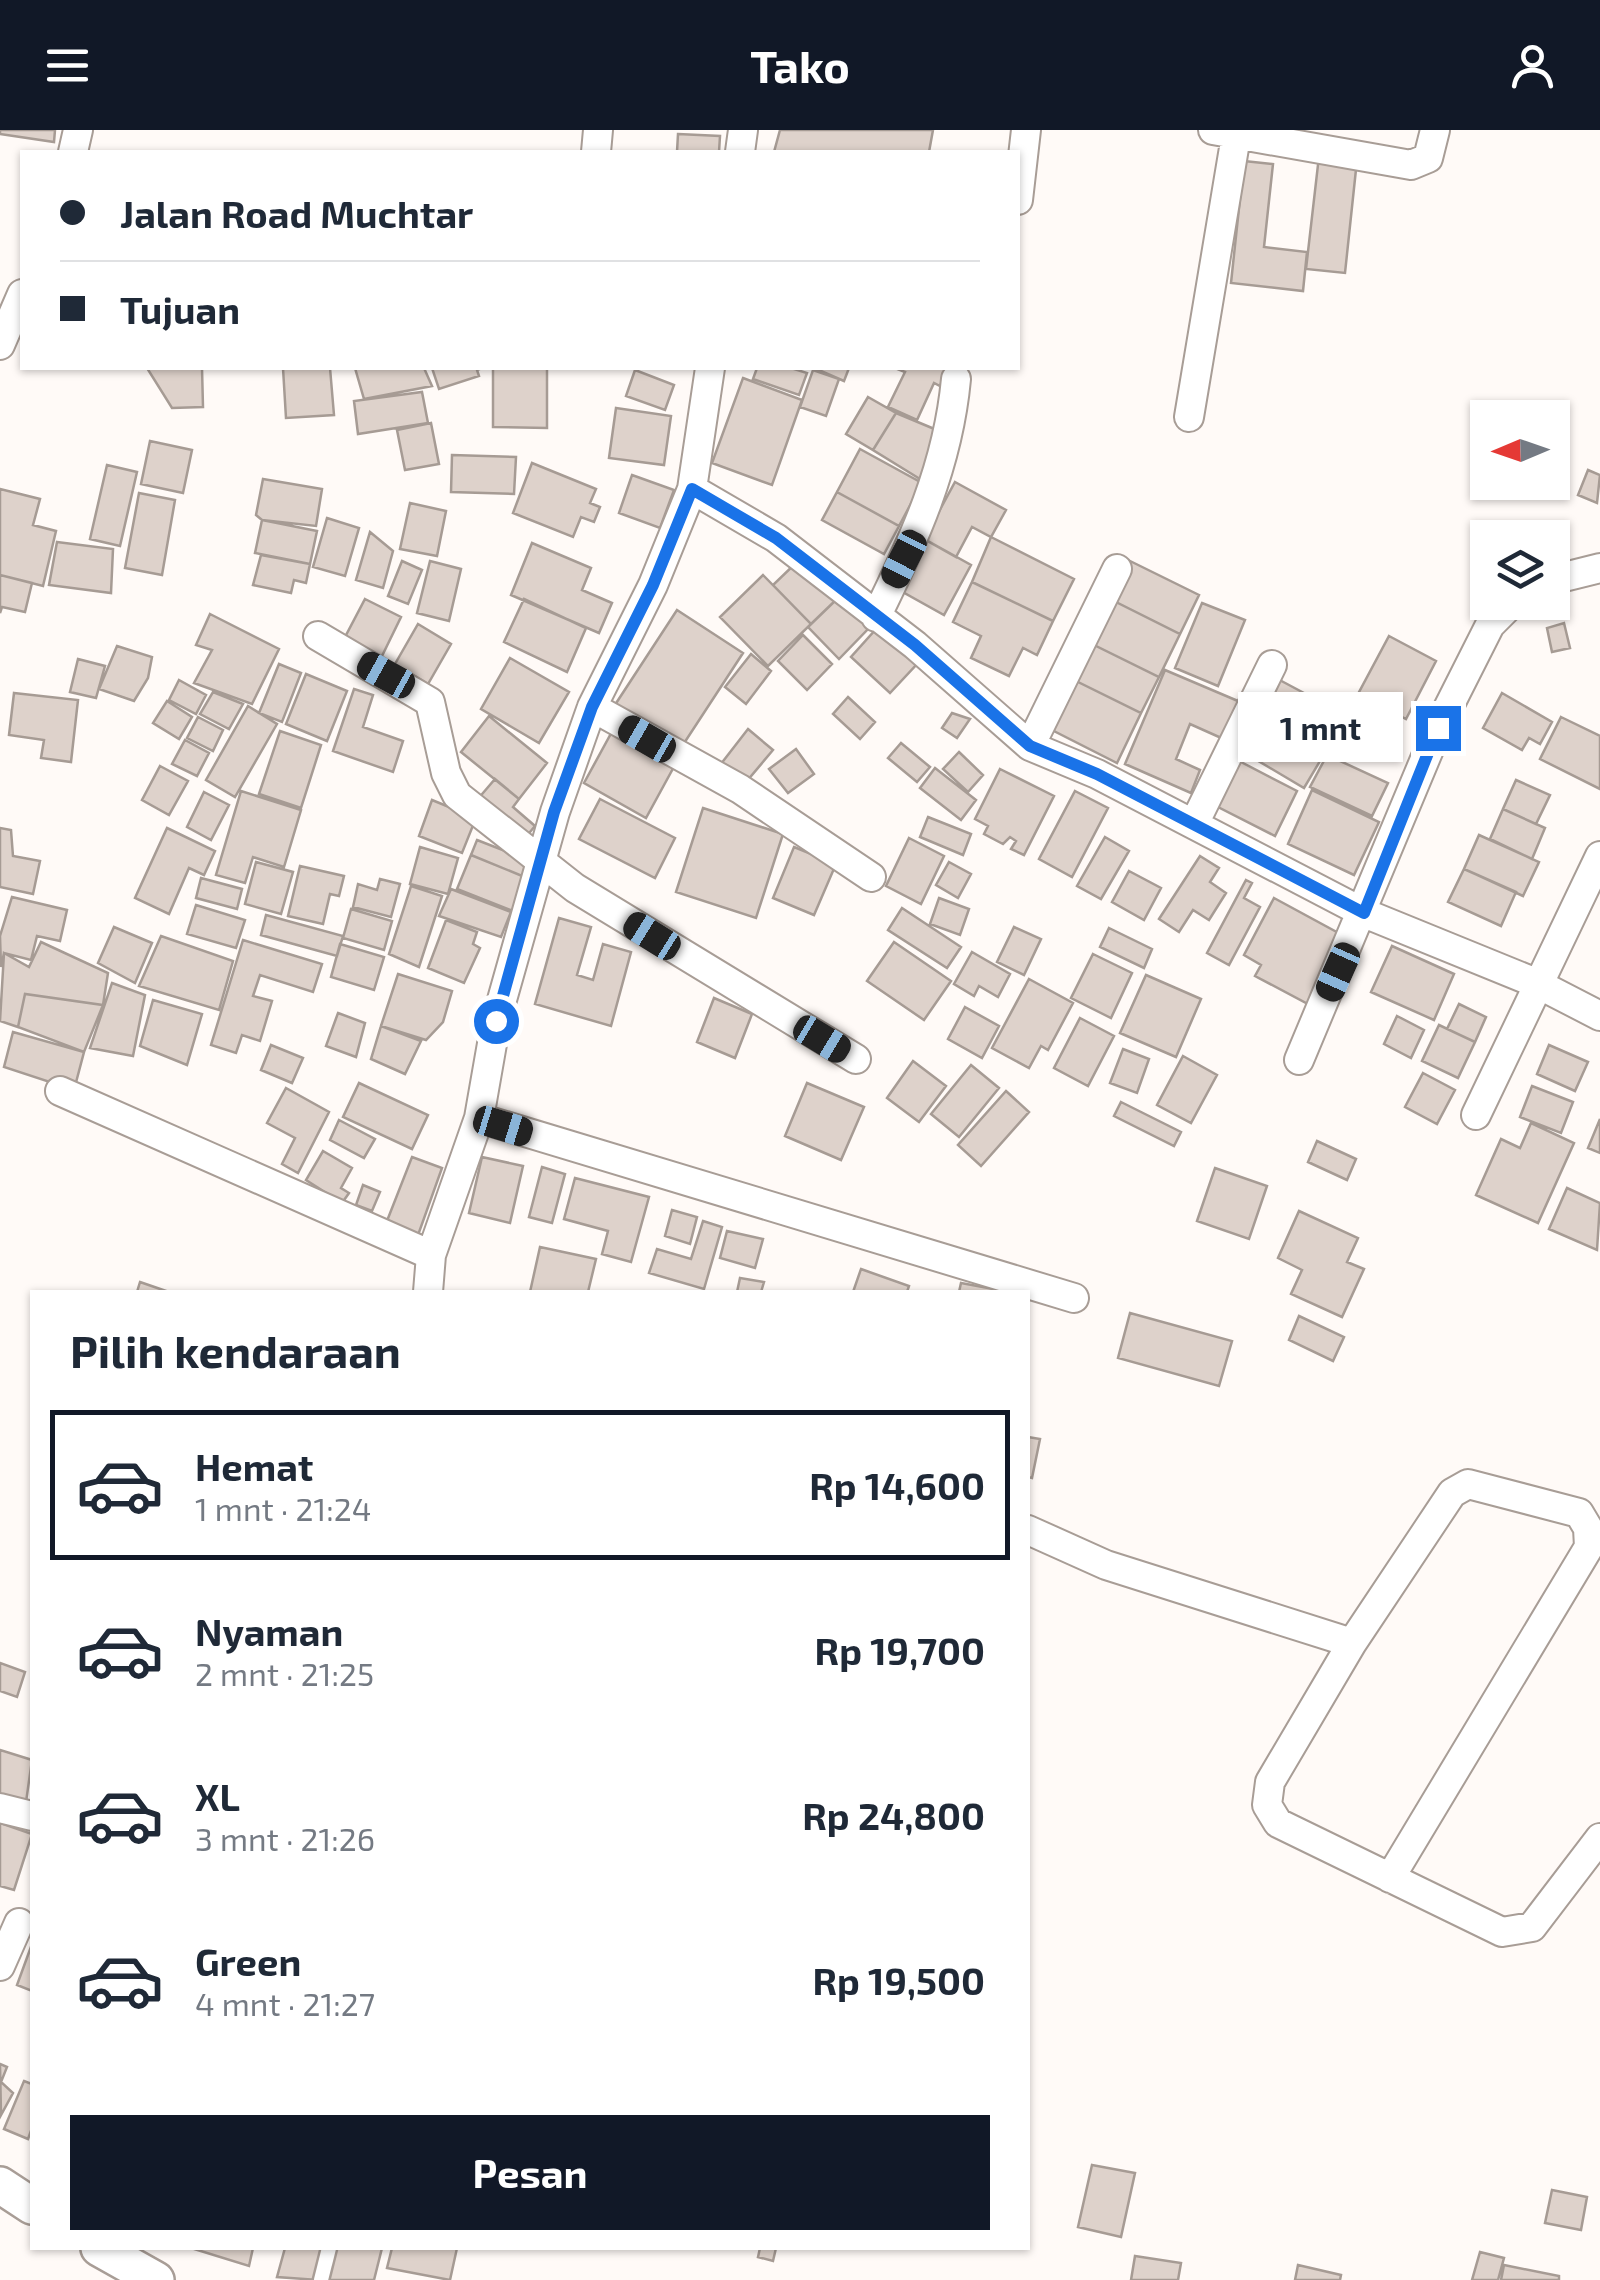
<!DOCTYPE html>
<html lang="id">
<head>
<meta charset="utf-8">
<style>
  body { margin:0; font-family:"Exo 2",sans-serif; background:#f6f6f7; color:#1f2937; height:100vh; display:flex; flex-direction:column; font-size:38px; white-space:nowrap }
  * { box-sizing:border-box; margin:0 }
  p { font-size:32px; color:#747a83 }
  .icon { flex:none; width:55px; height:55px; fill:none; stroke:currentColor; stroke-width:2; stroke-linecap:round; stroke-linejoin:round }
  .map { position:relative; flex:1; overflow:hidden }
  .details { position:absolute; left:30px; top:1160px; width:1000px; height:960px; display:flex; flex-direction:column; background:#fff; border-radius:0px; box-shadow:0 2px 8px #0004 }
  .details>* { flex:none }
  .hud { position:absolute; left:20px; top:20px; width:1000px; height:220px; border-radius:0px; box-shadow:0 2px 8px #0004; display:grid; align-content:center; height:220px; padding:0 40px; background:#fff }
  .needle { width:65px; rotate:268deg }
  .tools { position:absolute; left:1470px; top:270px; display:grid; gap:20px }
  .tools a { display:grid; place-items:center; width:100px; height:100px; border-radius:0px; background:#fff; box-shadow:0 2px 8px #0004; font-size:50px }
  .end { position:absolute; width:45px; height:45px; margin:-22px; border:12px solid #1a73e8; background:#fff; box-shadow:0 0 0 5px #fff }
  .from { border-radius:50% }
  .bubble { position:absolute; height:70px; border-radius:0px; background:#fff; box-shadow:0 2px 8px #0004; font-size:32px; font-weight:700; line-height:70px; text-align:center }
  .car { position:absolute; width:30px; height:60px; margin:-30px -15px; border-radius:12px; box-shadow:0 0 8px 2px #0007; background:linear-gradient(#222 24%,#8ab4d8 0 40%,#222 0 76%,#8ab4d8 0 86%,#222 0) }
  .hud b { display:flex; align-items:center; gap:35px; height:95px; font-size:38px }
  .hud b+b { border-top:2px solid #e0e1e3 }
  .hud i { width:25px; height:25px; background:#1f2937 }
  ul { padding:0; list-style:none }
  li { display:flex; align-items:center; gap:30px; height:150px; margin:0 20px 15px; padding:0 20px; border:5px solid transparent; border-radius:0px }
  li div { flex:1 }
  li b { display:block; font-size:38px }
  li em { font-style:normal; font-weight:700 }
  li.current { border-color:#111827 }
  li>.icon { width:90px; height:90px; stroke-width:1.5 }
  h2 { padding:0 40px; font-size:45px; line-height:120px }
  .cta { display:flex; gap:20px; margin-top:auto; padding:20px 40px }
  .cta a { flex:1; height:115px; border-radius:0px; background:#111827; color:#fff; font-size:40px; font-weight:700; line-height:115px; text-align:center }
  header { display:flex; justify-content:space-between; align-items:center; height:130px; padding:0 40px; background:#111827; color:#fff; font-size:45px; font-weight:700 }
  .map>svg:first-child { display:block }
</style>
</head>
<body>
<header><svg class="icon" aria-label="menu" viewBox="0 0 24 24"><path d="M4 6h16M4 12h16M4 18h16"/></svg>Tako<svg class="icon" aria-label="person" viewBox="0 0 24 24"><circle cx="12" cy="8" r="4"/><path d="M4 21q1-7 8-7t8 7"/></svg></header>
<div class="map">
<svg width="1600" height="2150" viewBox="0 0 1600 2150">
  <rect width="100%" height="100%" fill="#fffaf7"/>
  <path fill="#ded2cb" stroke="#a69b94" stroke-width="2.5" d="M0 0H55L54 12 0 4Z
    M780 0H933L929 22H774Z
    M678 4 720 6 719 22H677Z
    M1319 26 1357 30 1345 143 1306 139Z
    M1244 31 1273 34 1264 117 1307 122 1303 161 1231 153Z
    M147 238H202L203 277 172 278Z
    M283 238H330L334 285 286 288Z
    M355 238H424L432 256 364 269Z
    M432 238H482L477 240 479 246 439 259Z
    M493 238H547V298L493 297Z
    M757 238H791L807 243 799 265 753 249Z
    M814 238H849L844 251Z
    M895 238H948L940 256 934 253 917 290 888 277 905 242Z
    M635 240 674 255 665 280 626 266Z
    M813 240 839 249 826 286 800 277Z
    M743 248 802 270 772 355 712 333Z
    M422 262 428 293 358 304 354 271Z
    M868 267 896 283 873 320 846 304Z
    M616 278 671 286 664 335 609 328Z
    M896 283 944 303 920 349 873 320Z
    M431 293 439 334 405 340 397 300Z
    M150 311 192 320 183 363 141 354Z
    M860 319 922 353 899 396 837 362Z
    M452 325 516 327 514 364 451 362Z
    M532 333 596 359 590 373 600 377 594 392 581 387 573 407 513 383Z
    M107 335 137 342 120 416 90 409Z
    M1588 340 1600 345 1597 373 1578 365Z
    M632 345 674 360 660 398 619 383Z
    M263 349 322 359 316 396 262 390 256 385Z
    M955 352 1006 380 991 407 972 397 956 427 924 409Z
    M0 359 40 369 33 395 56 401 43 456 0 445Z
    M837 362 899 396 884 424 822 390Z
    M139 363 175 370 162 445 125 438Z
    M410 373 446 381 437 426 400 419Z
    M327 388 359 398 345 446 313 437Z
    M262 390 317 401 310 434 255 423Z
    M370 402 393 421 383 458 356 450Z
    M919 406 971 435 944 485 892 456Z
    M991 407 1074 449 1053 491 972 452Z
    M57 412 113 419 111 463 49 455Z
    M532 413 591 438 582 460 612 473 599 503 511 465Z
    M261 425 310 434 306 453 294 450 291 463 253 455Z
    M1126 429 1199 465 1180 504 1108 468Z
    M402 431 422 440 408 474 388 466Z
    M430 431 461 439 449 491 417 483Z
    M798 431 839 467 811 494 773 455Z
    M0 445 32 453 25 482 2 477 0 483Z
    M763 445 811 494 768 536 720 487Z
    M972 452 1053 491 1037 525 1023 518 1009 546 971 528 981 506 953 492Z
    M839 467 869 498 839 529 808 497Z
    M1108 468 1180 504 1159 547 1086 511Z
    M365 469 401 487 381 528 344 509Z
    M524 469 586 498 567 542 504 512Z
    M1202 473 1245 490 1218 556 1175 538Z
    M677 480 743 523 677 624 611 581Z
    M210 484 279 519 252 574 194 553 212 520 196 515Z
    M1564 493 1570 518 1552 522 1547 498Z
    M418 494 451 514 428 554 395 534Z
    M877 498 917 534 890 563 851 527Z
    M803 505 832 534 807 560 778 531Z
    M1389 506 1436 531 1406 589 1358 564Z
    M1086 511 1159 547 1141 583 1068 547Z
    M117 516 152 527 148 548 134 571 99 559Z
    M751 524 771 541 746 574 725 557Z
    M510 528 569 562 539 613 481 579Z
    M78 529 105 536 96 568 70 562Z
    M279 534 301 543 282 592 259 583Z
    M1165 540 1245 574 1228 611 1190 594 1176 629 1200 640 1191 663 1125 634Z
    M306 544 347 561 327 611 286 594Z
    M1068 547 1141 583 1117 633 1044 596Z
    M1274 547 1347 586 1327 625 1253 584Z
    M179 550 206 565 196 584 169 570Z
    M354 559 373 565 363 597 403 611 393 642 333 621Z
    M213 562 243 574 229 599 200 584Z
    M14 563 78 570 71 632 41 628 44 610 9 605Z
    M1502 563 1552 592 1540 614 1529 608 1522 620 1483 598Z
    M848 567 875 592 860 609 833 584Z
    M167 571 192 587 179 609 153 593Z
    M248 576 277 594 235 667 206 650Z
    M952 583 970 589 957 608 942 598Z
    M489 586 547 633 519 669 461 622Z
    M198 587 223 600 213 621 187 608Z
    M1561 587 1600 606V659L1540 629Z
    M1254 591 1320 631 1304 658 1238 619Z
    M1358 592 1389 609 1377 629 1346 611Z
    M614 598 676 633 646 688 584 653Z
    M748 599 773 620 741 658 717 639Z
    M280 601 321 615 301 678 259 664Z
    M185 610 209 623 197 646 172 634Z
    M901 613 930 637 917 652 888 628Z
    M796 619 814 644 788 663 769 639Z
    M959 622 983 645 968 662 943 639Z
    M1327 625 1388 653 1372 686 1310 657Z
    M1239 631 1297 661 1275 706 1216 676Z
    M160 636 188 651 169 685 142 670Z
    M935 638 976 670 961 690 920 658Z
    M1000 639 1054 666 1024 725 1011 719 1016 711 1010 707 1003 714 984 704 988 696 975 689Z
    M495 649 519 669 513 677 535 696 525 708 477 670Z
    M1516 650 1550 665 1536 694 1503 679Z
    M1312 660 1379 692 1354 745 1288 714Z
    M241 661 301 680 284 737 253 727 245 753 216 745Z
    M1075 661 1108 678 1072 747 1039 729Z
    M204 662 229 675 211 710 187 697Z
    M600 669 675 708 655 748 579 709Z
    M432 670 476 688 462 723 419 706Z
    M703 678 783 704 756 788 676 762Z
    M1503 679 1545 698 1532 729 1490 709Z
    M928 687 971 704 963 725 920 707Z
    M0 698 11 700 13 726 40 731 33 764 0 757Z
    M167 698 215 721 204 745 189 738 169 784 135 768Z
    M1479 705 1539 732 1523 766 1464 739Z
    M1105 707 1129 721 1101 769 1077 756Z
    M909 708 944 726 921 774 886 756Z
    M477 710 533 732 527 748 471 725Z
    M420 717 458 728 448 764 410 754Z
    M794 717 836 734 814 785 773 768Z
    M471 725 527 748 513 781 457 759Z
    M1200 726 1219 738 1210 752 1226 763 1209 790 1193 780 1179 802 1159 789Z
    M256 732 293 742 281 784 245 774Z
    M949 732 971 744 958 768 936 755Z
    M300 736 344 746 339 766 330 764 323 794 288 786Z
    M1464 739 1516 762 1501 796 1448 772Z
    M1129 741 1161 758 1144 790 1112 772Z
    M201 748 242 759 237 779 196 768Z
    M380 749 400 754 391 787 353 777 358 754 377 760Z
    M1246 750 1252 753 1244 768 1260 777 1229 835 1207 823Z
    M411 756 442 766 419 837 389 824Z
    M451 759 511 782 501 807 439 786Z
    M12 767 67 780 60 811 37 806 31 830 4 823 1 837 0 806Z
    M939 768 969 779 960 805 930 794Z
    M1274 768 1344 806 1308 874 1255 846 1261 835 1244 825Z
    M196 775 245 790 236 818 187 804Z
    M902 778 961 817 947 838 888 800Z
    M351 779 392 791 384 820 343 808Z
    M266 785 343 806 337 826 261 805Z
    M559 788 591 797 577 845 593 850 603 814 631 822 611 896 535 874Z
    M446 790 477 802 473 814 480 818 464 853 428 838Z
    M114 797 152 813 135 853 98 833Z
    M1014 797 1041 809 1024 845 997 832Z
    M1109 798 1152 819 1144 838 1100 817Z
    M161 806 233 831 219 880 139 856Z
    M243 810 322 834 313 862 260 845 253 866 272 871 260 911 242 905 236 923 211 915Z
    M41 812 108 843 103 875 25 864 18 897 0 891 4 823 29 837Z
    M894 812 951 851 924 890 867 851Z
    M340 814 384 827 374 860 331 847Z
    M1392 816 1454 844 1434 890 1371 862Z
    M972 822 1010 844 998 867 979 856 974 866 954 854Z
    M1093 824 1132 843 1111 888 1071 868Z
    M398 844 452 861 443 892 426 910 381 896Z
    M1146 845 1201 869 1176 927 1120 903Z
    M1029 849 1073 873 1048 920 1041 916 1029 938 992 918Z
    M112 853 145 865 133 926 90 918Z
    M25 864 103 875 84 922 18 897Z
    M714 868 752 884 735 928 697 912Z
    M153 870 202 884 187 935 140 916Z
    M1459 874 1486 887 1475 912 1447 899Z
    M965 877 999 896 982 928 948 909Z
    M338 883 365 893 356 927 326 916Z
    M1397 886 1424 900 1411 928 1384 914Z
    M1080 888 1114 906 1088 956 1054 938Z
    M1439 895 1475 912 1458 948 1422 931Z
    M381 896 421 911 405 944 371 929Z
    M13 902 84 922 74 960 4 937Z
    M271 915 303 928 292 953 261 940Z
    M1549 915 1588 932 1575 961 1537 944Z
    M1123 919 1149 929 1137 963 1110 953Z
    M1183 926 1217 945 1191 993 1157 975Z
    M913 931 946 956 919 992 887 968Z
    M971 935 999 958 959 1007 931 984Z
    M1423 943 1455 960 1437 994 1405 977Z
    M359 953 428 985 412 1019 343 987Z
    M807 953 864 977 841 1030 785 1006Z
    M1532 956 1573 972 1561 1003 1520 987Z
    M286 958 329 982 298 1043 282 1034 295 1008 267 993Z
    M1006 961 1029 982 981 1036 958 1015Z
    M1121 972 1181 1002 1174 1016 1114 986Z
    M1600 989V1023L1588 1018Z
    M339 990 375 1009 364 1028 330 1010Z
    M1531 993 1574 1013 1538 1093 1476 1065 1501 1009 1520 1018Z
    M1317 1011 1356 1029 1347 1050 1308 1032Z
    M323 1021 352 1038 341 1058 349 1063 342 1073 306 1050Z
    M412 1027 442 1038 417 1108 385 1096Z
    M482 1027 523 1036 510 1093 469 1083Z
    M542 1037 565 1044 552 1093 529 1087Z
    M1215 1038 1267 1056 1249 1109 1197 1091Z
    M575 1048 649 1067 631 1132 602 1124 608 1101 564 1089Z
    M363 1055 380 1062 372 1081 356 1075Z
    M1567 1058 1600 1073 1597 1120 1549 1099Z
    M672 1080 697 1087 690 1114 665 1106Z
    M1299 1081 1358 1108 1347 1132 1364 1139 1342 1187 1291 1164 1302 1140 1278 1128Z
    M703 1091 722 1097 704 1159 649 1143 657 1119 691 1129Z
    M727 1101 763 1109 755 1138 720 1128Z
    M540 1117 596 1129 588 1162H530Z
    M861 1139 909 1156 907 1162H853Z
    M740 1148 764 1152 761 1162H737Z
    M140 1152 169 1162H137Z
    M961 1153 999 1160V1162H959Z
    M1130 1183 1232 1211 1219 1256 1118 1228Z
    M1299 1186 1344 1207 1333 1231 1289 1210Z
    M1028 1307 1040 1309 1032 1348 1028 1347Z
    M0 1533 25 1542 17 1567 0 1561Z
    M0 1620 32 1630 25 1679 0 1671Z
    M0 1693 32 1704 14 1760 0 1756Z
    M32 1814V1861L17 1855Z
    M0 1934 7 1937 1 1952 13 1963 1 1985Z
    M24 1951 32 1954V1998L28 2009 4 1999Z
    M1092 2035 1135 2043 1121 2107 1078 2097Z
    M1552 2060 1587 2067 1581 2100 1545 2093Z
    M191 2118H253L249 2136Z
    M285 2118H325L318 2150 277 2147Z
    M333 2118H382L374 2150H324Z
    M392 2118H457L450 2150 387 2138Z
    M760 2118H776L773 2131 758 2127Z
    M1480 2122 1504 2128 1498 2150H1472Z
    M1135 2126 1181 2133 1178 2150H1131Z
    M1298 2135 1341 2145 1340 2150H1295Z
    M1504 2135 1559 2146V2150H1501Z"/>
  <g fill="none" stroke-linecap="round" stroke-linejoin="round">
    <g stroke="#a89d96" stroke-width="19">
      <path id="service" d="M321 2150 329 2118"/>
    </g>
    <g stroke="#a89d96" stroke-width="32">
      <path id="minor" d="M1213 0 1411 35 1428 28 1435 0
        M73 22 78 0
        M596 22 598 0
        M740 22 743 0
        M1018 70 1026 0
        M0 215 22 164
        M1189 287 1237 0
        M692 359 776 408 915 515 1030 616 1097 644 1364 783 1536 853 1600 886
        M1552 450 1600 438
        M876 487C914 410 948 336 956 249
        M318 506 430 572 446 643 457 665 575 758 856 929
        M592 577 740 659 871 747
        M1030 616 1117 439
        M1194 694 1272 535
        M1299 930 1438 598 1490 495 1513 472
        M60 961 431 1125
        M1476 985 1600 726
        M479 988 1074 1168
        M428 1162 431 1125 479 988 496 891 555 682 592 577 653 455 692 359 710 238
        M1028 1400 1106 1435 1352 1513
        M0 1678 32 1686
        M1390 1748 1589 1417 1588 1398 1579 1383 1468 1354 1452 1363 1352 1513 1270 1652 1267 1675 1278 1693 1502 1802 1532 1797 1600 1708
        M0 1836 19 1793"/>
    </g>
    <g stroke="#a89d96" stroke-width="40">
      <path id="tertiary" d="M0 2055 32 2076
        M99 2118 156 2150"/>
    </g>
    <use href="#service" stroke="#fff" stroke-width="14"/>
    <use href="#minor" stroke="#fff" stroke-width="28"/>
    <use href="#tertiary" stroke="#fff" stroke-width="35"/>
  </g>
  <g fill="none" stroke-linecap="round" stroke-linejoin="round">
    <path stroke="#1a73e8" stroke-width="12" d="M496 891 554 682 592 577 653 455 692 359 776 408 915 515 1030 616 1097 644 1364 783 1438 598"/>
  </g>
</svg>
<div class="tools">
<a><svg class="needle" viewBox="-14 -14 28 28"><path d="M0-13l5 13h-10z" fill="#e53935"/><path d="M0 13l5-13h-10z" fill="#747a83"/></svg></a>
<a><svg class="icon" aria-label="layers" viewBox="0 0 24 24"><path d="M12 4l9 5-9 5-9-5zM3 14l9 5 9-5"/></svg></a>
</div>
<i class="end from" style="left:496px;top:891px"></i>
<i class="end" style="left:1438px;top:598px"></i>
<div class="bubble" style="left:1238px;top:562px;width:165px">1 mnt</div>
<i class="car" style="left:904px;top:429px;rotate:207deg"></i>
<i class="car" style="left:386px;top:545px;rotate:299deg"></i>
<i class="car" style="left:647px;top:609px;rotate:300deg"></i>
<i class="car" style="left:652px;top:806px;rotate:302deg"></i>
<i class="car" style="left:1338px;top:842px;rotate:204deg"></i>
<i class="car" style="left:822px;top:909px;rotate:121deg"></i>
<i class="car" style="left:503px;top:996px;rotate:107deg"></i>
<div class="hud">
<b><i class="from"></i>Jalan Road Muchtar</b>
<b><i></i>Tujuan</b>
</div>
<section class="details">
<h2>Pilih kendaraan</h2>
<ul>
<li class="current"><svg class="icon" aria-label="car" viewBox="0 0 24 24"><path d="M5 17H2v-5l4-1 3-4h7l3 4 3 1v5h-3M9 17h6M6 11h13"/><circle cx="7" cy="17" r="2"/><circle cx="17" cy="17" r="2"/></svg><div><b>Hemat</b><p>1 mnt · 21:24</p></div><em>Rp 14,600</em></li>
<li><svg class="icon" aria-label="car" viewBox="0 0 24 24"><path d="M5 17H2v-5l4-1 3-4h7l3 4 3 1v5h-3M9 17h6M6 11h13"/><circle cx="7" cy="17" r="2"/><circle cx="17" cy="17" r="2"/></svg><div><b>Nyaman</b><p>2 mnt · 21:25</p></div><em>Rp 19,700</em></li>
<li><svg class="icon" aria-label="car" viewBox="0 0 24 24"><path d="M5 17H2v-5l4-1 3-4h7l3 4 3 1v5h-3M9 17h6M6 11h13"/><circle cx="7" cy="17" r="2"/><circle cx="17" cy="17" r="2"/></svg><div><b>XL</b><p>3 mnt · 21:26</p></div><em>Rp 24,800</em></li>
<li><svg class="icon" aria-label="car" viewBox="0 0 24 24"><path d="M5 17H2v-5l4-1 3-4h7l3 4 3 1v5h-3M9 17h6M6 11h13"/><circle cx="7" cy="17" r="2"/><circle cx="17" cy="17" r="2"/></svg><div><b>Green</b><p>4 mnt · 21:27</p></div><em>Rp 19,500</em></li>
</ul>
<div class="cta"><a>Pesan</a></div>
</section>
</div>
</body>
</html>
